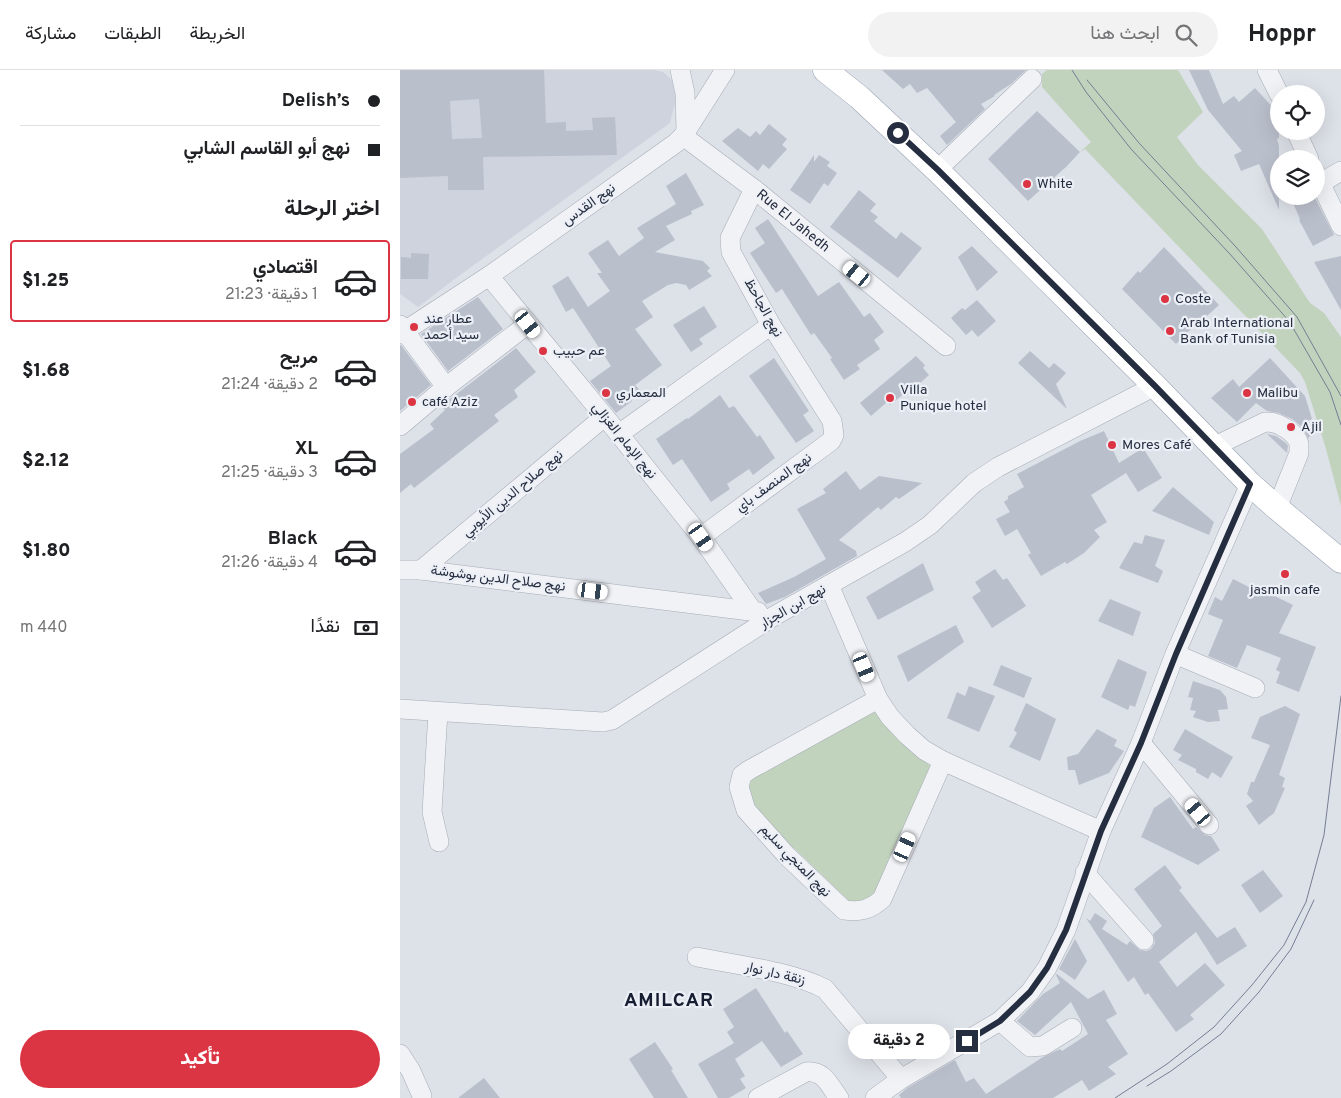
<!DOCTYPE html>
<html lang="ar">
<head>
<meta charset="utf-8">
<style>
  body { margin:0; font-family:Overpass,Vazirmatn,sans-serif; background:#f2f2f2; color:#202124; direction:rtl; height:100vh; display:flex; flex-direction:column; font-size:19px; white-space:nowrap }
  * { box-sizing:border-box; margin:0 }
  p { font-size:16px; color:#757577 }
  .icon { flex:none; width:28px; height:28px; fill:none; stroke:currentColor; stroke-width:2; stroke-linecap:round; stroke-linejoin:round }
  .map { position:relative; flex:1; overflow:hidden; direction:ltr }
  .drawer { display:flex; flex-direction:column; background:#fff; width:400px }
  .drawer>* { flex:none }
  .top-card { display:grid; align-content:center; height:110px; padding:0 20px; background:#fff }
  .controls { position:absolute; left:870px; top:15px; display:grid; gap:10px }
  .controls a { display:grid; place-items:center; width:55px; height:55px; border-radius:50%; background:#fff; box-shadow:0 5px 20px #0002; font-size:25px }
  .end { position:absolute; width:22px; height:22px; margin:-11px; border:6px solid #252d40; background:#fff; box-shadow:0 0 0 2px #fff }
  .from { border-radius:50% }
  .bubble { position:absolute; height:35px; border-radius:18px; background:#fff; box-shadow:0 5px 20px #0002; font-size:16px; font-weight:800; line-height:35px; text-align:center; direction:rtl }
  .car { position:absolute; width:15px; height:30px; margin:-15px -8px; border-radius:6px; box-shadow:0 0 4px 1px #0007; background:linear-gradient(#fff 24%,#345 0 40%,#fff 0 76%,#345 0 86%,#fff 0) }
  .top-card b { display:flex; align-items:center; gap:18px; height:48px; font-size:19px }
  .top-card b+b { border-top:1px solid #e0e0e0 }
  .top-card i { width:12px; height:12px; background:#202124 }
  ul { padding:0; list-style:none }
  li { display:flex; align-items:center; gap:15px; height:82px; margin:0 10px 8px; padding:0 10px; border:2px solid transparent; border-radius:5px }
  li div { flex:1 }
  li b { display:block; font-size:19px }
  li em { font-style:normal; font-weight:800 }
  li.current { border-color:#db3442 }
  li>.icon { width:45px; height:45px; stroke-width:1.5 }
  h2 { padding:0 20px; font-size:22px; line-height:60px }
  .pay { display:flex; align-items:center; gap:12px; height:55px; padding:0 20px; font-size:19px }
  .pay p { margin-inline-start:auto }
  .cta { display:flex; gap:10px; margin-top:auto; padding:10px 20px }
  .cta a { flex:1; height:58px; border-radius:30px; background:#db3442; color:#fff; font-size:20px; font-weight:800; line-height:58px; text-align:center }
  header { display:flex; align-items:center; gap:30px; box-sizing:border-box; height:70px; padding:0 25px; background:#fff; border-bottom:1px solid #e0e0e0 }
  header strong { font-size:24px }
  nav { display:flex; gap:28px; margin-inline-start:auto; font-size:18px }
  .search { width:350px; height:45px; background:#f2f2f2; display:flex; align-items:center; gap:12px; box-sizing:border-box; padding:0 18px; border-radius:28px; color:#757577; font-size:19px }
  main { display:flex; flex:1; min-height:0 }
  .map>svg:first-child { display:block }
</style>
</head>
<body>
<header>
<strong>Hoppr</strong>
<div class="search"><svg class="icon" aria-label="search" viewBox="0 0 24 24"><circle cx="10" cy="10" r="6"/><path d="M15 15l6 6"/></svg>ابحث هنا</div>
<nav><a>الخريطة</a><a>الطبقات</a><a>مشاركة</a></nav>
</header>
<main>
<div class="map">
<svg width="941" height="1028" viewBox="0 0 941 1028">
  <rect width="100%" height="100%" fill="#dde1e8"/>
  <path fill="#cfd3de" d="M0 0H253L263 2 272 10 276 29 270 53 60 205 18 237 0 224Z"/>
  <path fill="#c1d3bd" d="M647 0H778L803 42 777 67 798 95 862 159 910 233 924 243 941 267V436L926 379 905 312 900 303 685 79 680 82 691 72 642 17V4Z
    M475 642 533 699 476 822 466 832 449 831 349 735 347 720 355 703Z"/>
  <path fill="#babfcc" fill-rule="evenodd" d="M0 0H144L146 53 166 52V61L193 60 192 48 215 47 217 85 83 87 84 120H48V106L0 108ZM79 29 82 68 52 69 50 31Z
    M482 0H626L611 14 594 25 595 26 581 34 585 39 547 75 540 66 556 52 527 18 517 23 510 14 503 19Z
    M789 0H809L823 34 834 26 839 32 855 18 879 44V68L877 69 879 76V140L859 94 841 101 834 85 842 81 808 40Z
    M637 41 680 82 666 97 628 131 588 89Z
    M369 54 387 69 382 75 387 79 369 99 363 94 358 101 322 71 338 58 350 67 356 61 360 65Z
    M414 85V92L419 85 430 92 427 96 437 103 428 116 424 113 410 134 390 120Z
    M286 103 304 135 291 141 292 144 266 156 275 170 255 182 303 191 310 198 307 201 312 206 289 220 286 215 276 213 268 215 242 231 253 247 235 259 262 295 235 315 239 319 229 327 232 331 216 343 190 311 211 296 173 238 166 242 152 216 168 206 188 237 210 221 197 203H202L188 183 208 170 219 186 244 168 237 158 276 134 266 116Z
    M459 120 476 134 470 141 478 147 474 151 496 169 501 162 522 178 498 208 430 157Z
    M890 126H914L934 165 913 176 899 150 900 149Z
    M368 149 418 226 439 212 464 247 470 243 484 262 474 270 480 279 457 295 460 299 444 310 430 289 432 288 414 263 411 265 382 219 376 223 350 183 365 173 355 158Z
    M572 176 598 202 577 221 558 187Z
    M764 177 819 235 807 246 806 244 776 274 722 219 738 201 740 203Z
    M11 183 29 184 28 209H1V187L11 188Z
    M941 186V240L914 192Z
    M78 227 103 259 48 301 21 264Z
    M577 230 596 251 578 267 572 260 566 265 551 248 562 238 565 240Z
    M304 236 317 257 299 269 303 274 291 282 273 255Z
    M1 275 31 315 0 341V275Z
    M116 278 136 302 114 320 118 327 94 345 99 351 14 418 11 414 0 423V384L34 359 30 354 45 340 41 336Z
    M630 281 649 298 654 293 666 303 656 314 667 339 618 293Z
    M516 286 525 295 523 298 529 305 507 325 505 323 490 335 487 332 471 346 460 333Z
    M374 288 409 341 403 345 414 361 396 373 349 306Z
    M870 288 905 326 912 349 905 352 915 362 908 368 902 357 892 349 879 343 867 341 856 333 837 352 811 328 833 309 839 317Z
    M320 325 329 338 334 336 357 367 360 365 375 388 353 405 349 399 327 414 330 419 311 432 282 389 273 395 256 369 287 348 288 349Z
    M704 361 719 393 743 378 762 408 738 422 726 403 691 425 707 452 694 460 700 467 684 483 667 494 665 492 641 506 628 485 631 483 617 459 605 466 596 449 610 442 604 432 608 429V426L624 417 617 404 680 371Z
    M867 364 876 366 886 373 888 376 887 383Z
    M446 401 460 420 479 406 522 413 499 429 496 427 481 440 478 437 439 470 456 481 457 486 385 527 366 534 358 523 394 507 426 489 397 439 426 423 423 419Z
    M773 417 814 452 809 465 752 441Z
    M745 465 765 470 755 496 763 501 758 513 719 498 734 472 742 474Z
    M523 493 534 520 478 550 466 527Z
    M595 499 603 510 607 508 626 536 592 558 572 527 581 521 575 512Z
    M833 509 851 518 852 515 893 535 879 563 916 577 899 622 876 613 880 602 876 600 881 588 847 575 837 598 808 586 823 550 808 544 815 527 822 531Z
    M710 529 741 542 733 566 698 551Z
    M556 555 564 572 508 612 497 586Z
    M718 589 747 602 735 637 730 635 728 640 701 627Z
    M601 595 632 608 624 628 593 615Z
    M793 611 820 620 826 627 828 639 818 640 820 651 808 652 793 647 796 641 790 640 793 628 788 627Z
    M569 616 595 626 579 662 547 648 557 622 565 626Z
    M626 633 656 649 640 691 609 677 617 663 614 660Z
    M885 636 900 644 879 705 885 708 882 717 885 718 874 743 859 755 846 736 853 731 847 724 851 712H854L870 675 851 668 860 647Z
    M697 659 717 670 714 676 724 681 709 703 679 715 675 700H668L667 687 678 684Z
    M785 659 833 687 821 708 812 702 808 709 796 702V699L778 690 782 685 773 680Z
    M770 727 793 759 796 757 805 765 811 766 820 780 798 795 741 767 754 738Z
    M765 795 782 818 779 820 817 868 835 857 847 876 817 895 796 862 759 892 777 917 805 893 825 915 790 945 794 949 776 962 748 923 745 925 734 907 728 912 686 848 690 851 695 843 707 851 702 859 727 875 730 871 740 880 746 881 751 879 755 873 753 864 762 856 734 819Z
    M863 800 883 826 860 843 841 815Z
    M675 869 687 891 675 910 659 899Z
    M657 904 688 929 704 920 717 944 706 950 728 984 708 997 716 1004 689 1021 682 1010 653 1028H501L499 1025 507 1018 555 990 566 1012 574 1008 586 1024 643 987 660 979 662 981 688 964 671 932 635 965 617 951 643 924 660 913 656 905Z
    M356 918 385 963 387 961 403 984 381 997 362 971 335 989 345 1006 340 1009 346 1018 329 1028H318L298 994 334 973 327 962 334 957 323 939Z
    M255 972 273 999 271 1000 288 1028H254L229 989Z
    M84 1008 100 1028H58Z"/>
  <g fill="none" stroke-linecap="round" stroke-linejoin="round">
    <g stroke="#a6abb6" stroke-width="20">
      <g id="minor">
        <path d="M280 0 285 23 286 60"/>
        <path d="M867 0 879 24"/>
        <path d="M896 61 909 89"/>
        <path id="s1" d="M283 66 354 119 546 276"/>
        <path d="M537 100 632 9"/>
        <path d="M916 104 941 156"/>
        <path d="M921 113 941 101"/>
        <path d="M89 206 219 364 301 467 352 540"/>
        <path d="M0 255 46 317"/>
        <path d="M0 264 89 206 276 73 283 66 325 0"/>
        <path d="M0 356 46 317 128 254"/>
        <path d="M219 364 371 255"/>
        <path d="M813 377 865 352C877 351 896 362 899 374 899 377 899 380 899 383L877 438"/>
        <path d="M301 467 431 371 434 365 432 351 371 255 331 182 330 168 354 119"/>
        <path d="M0 500H21L358 542"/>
        <path d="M21 500 204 347"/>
        <path d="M429 515 478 629 490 647 507 665 524 680 543 691 701 761"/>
        <path d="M775 584 855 618"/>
        <path d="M478 629 349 700 342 705 339 717 346 740 387 786 444 840C460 842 470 840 482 829L543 691"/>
        <path d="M0 639 203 652 212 650 374 546 505 472 530 455 574 413 598 397 755 316"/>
        <path d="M38 642 32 742 39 772"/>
        <path d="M741 673 809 755"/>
        <path d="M685 803 744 870"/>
        <path d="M297 887C336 895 391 901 425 919L501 1009"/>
        <path d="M600 951 630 977 643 976 672 958"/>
        <path d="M0 984 11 1001 22 1026"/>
        <path d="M358 1028 406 1002C424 1000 429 1015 439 1028"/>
        <path d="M475 1028 501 1009 600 951 630 922 647 898 666 860 701 761 741 673 775 584 850 414"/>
      </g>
    </g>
    <g stroke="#9ba4b5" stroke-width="25">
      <path id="major" d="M425 0 459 27 537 100 755 316 850 414 877 438 941 491"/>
    </g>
    <use href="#minor" stroke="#f0f2f6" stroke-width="19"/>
    <use href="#major" stroke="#fff" stroke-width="24"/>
    <path stroke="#757e93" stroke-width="1" d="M672 0 686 22 731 79 829 183 889 251 930 322 941 355
      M687 10 739 73 836 177 897 247 941 326
      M747 1016 771 1001 821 964 859 922 891 879 914 830
      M715 1028 767 994 814 957 852 915 884 875 906 832 924 765 941 626"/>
  </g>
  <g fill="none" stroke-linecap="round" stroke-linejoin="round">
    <path stroke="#252d40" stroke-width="6" d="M498 63 538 100 755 316 850 414 776 584 741 673 701 761 666 860 647 898 630 922 600 951 567 971"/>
  </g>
  <g fill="#db3442" stroke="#ecf0f6" stroke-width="2">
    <circle cx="627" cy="114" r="5"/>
    <circle cx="765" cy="229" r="5"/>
    <circle cx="14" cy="257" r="5"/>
    <circle cx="770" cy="261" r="5"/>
    <circle cx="143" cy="281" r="5"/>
    <circle cx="206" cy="323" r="5"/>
    <circle cx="847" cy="323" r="5"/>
    <circle cx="490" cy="328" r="5"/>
    <circle cx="12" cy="332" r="5"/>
    <circle cx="891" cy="357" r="5"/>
    <circle cx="712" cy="375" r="5"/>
    <circle cx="885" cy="504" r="5"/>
  </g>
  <g text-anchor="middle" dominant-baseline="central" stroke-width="4.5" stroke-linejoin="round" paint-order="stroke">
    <g font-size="14" fill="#252d40" stroke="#ecf0f6" text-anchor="start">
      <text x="637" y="114">White</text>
      <text x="775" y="229">Coste</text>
      <text x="24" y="249">عطار عند<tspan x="24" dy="16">سيد أحمد</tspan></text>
      <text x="780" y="253">Arab International<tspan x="780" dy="16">Bank of Tunisia</tspan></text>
      <text x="153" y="281">عم حبيب</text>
      <text x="500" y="320">Villa<tspan x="500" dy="16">Punique hotel</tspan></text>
      <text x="216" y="323">المعماري</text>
      <text x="857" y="323">Malibu</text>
      <text x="22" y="332">café Aziz</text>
      <text x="901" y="357">Ajil</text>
      <text x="722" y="375">Mores Café</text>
      <text x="885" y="520" text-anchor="middle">jasmin cafe</text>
    </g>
    <g font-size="14" fill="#252d40" stroke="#ecf0f6">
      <text transform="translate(189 135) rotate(-36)">نهج القدس</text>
      <text stroke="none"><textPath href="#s1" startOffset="139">Rue El Jahedh</textPath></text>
      <text transform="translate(363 238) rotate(61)">نهج الجاحظ</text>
      <text transform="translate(224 371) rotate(51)">نهج الإمام الغزالي</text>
      <text transform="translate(374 413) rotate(-36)">نهج المنصف باي</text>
      <text transform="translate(113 424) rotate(-40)">نهج صلاح الدين الأيوبي</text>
      <text transform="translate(98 509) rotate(7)">نهج صلاح الدين بوشوشة</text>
      <text transform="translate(393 537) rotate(-30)">نهج ابن الجزار</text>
      <text transform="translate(395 791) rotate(46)">نهج المنجي سليم</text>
      <text transform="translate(375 904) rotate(13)">زنقة دار نوار</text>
    </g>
    <g font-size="19" font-weight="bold" letter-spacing="1" fill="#171e31" stroke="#ecf0f6">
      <text x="269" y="931">AMILCAR</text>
    </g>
  </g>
</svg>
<div class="controls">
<a><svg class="icon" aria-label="locate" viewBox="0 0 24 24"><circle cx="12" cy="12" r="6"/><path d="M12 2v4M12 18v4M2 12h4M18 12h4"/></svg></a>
<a><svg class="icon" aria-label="layers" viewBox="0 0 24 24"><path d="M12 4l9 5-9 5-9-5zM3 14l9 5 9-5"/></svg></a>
</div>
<i class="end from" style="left:498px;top:63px"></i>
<i class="end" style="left:567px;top:971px"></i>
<div class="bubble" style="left:448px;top:954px;width:102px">2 دقيقة</div>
<i class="car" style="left:457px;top:204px;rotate:309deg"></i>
<i class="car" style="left:128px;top:254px;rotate:141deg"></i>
<i class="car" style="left:301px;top:467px;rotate:145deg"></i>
<i class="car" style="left:193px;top:521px;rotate:97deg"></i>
<i class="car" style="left:464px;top:597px;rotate:157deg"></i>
<i class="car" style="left:798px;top:742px;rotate:320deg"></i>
<i class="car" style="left:505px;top:777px;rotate:24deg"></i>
</div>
<section class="drawer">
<div class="top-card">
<b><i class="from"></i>Delish’s</b>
<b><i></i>نهج أبو القاسم الشابي</b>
</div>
<h2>اختر الرحلة</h2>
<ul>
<li class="current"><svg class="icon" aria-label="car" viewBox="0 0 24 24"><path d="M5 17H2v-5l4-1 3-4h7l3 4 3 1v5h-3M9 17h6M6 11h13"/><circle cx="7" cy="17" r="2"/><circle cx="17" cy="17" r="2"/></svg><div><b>اقتصادي</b><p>1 دقيقة · 21:23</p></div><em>$1.25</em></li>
<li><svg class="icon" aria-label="car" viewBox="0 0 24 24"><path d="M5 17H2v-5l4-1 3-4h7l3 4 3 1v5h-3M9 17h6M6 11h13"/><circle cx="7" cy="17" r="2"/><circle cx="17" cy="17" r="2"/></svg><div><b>مريح</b><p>2 دقيقة · 21:24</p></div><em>$1.68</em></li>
<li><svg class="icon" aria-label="car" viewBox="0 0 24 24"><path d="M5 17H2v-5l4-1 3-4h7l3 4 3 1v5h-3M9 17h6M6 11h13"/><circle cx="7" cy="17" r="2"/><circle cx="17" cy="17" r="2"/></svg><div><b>XL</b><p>3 دقيقة · 21:25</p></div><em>$2.12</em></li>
<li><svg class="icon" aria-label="car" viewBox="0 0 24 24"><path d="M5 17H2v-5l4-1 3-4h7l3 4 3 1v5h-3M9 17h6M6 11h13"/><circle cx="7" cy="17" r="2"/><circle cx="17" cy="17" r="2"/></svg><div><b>Black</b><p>4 دقيقة · 21:26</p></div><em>$1.80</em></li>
</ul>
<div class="pay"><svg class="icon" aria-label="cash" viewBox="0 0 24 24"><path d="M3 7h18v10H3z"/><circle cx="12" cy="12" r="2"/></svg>نقدًا<p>440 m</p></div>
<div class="cta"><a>تأكيد</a></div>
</section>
</main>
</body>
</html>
